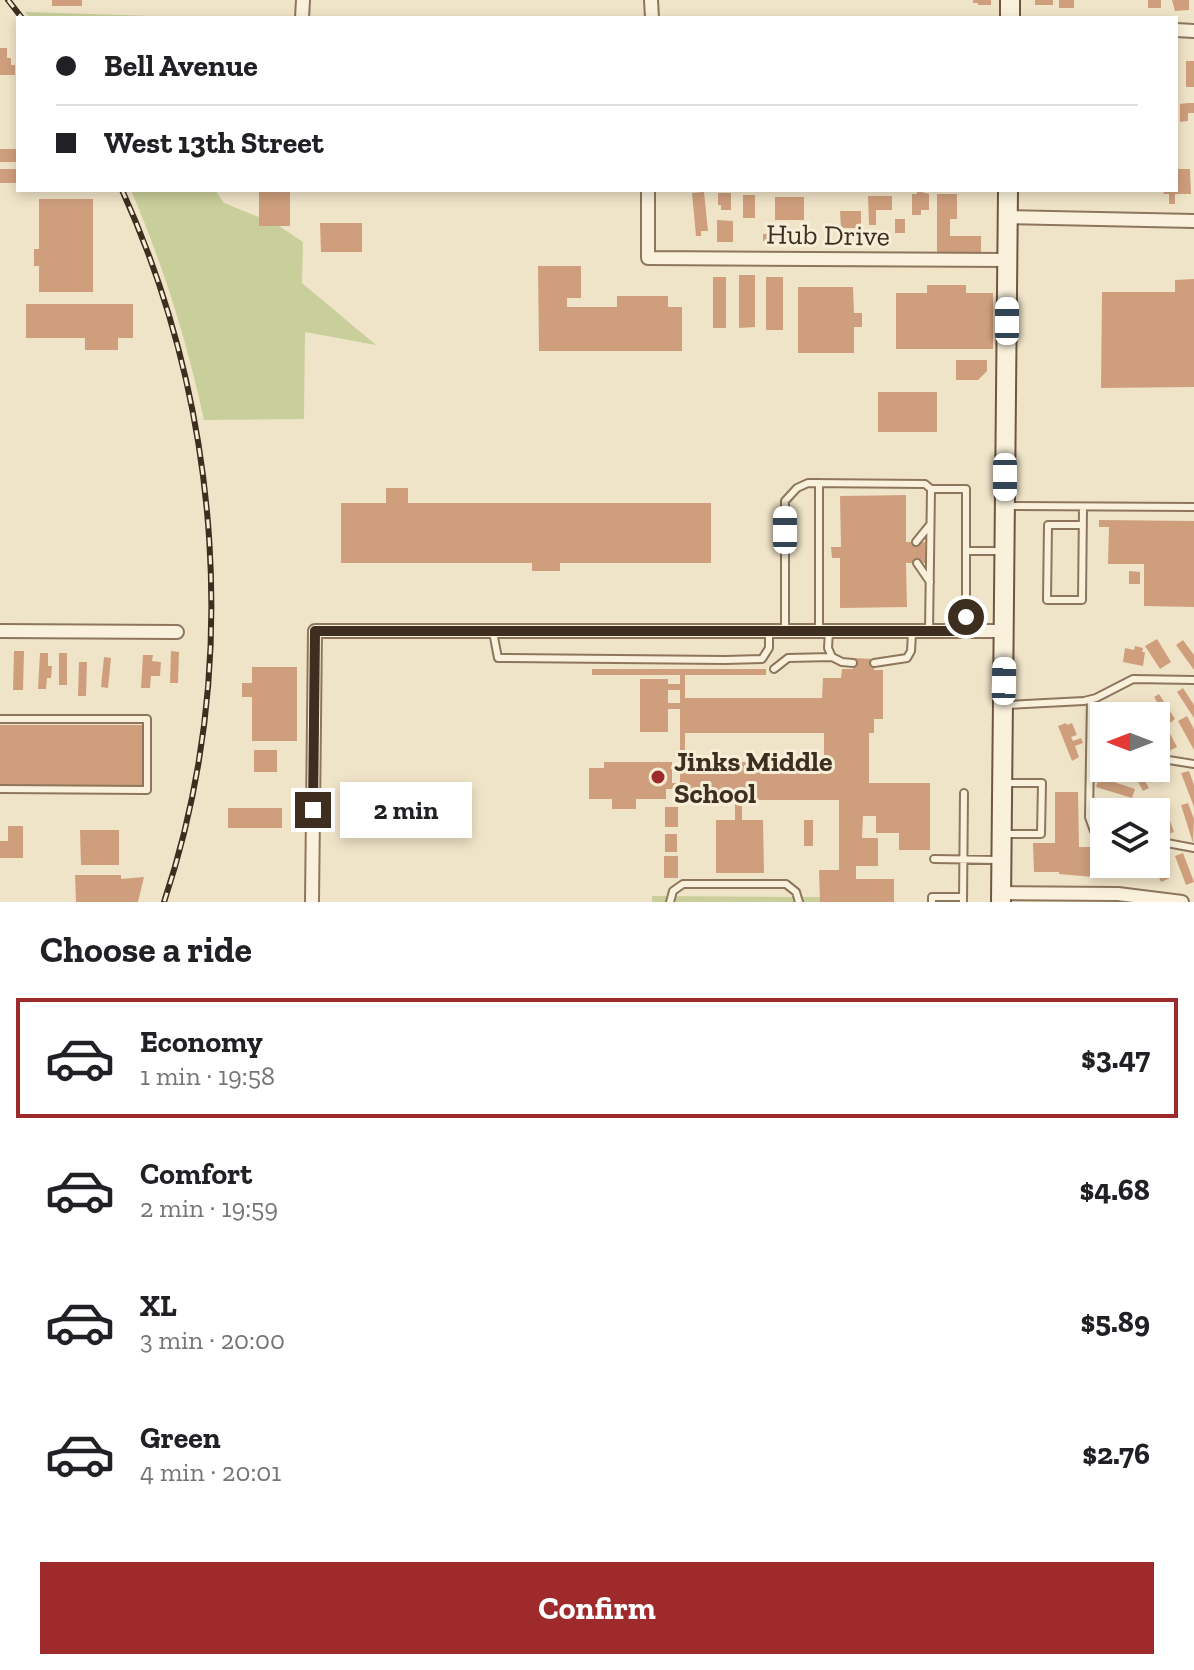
<!DOCTYPE html>
<html lang="en">
<head>
<meta charset="utf-8">
<style>
  body { margin:0; font-family:"Zilla Slab",serif; background:#f6f6f6; color:#202124; height:100vh; display:flex; flex-direction:column; font-size:30px; white-space:nowrap }
  * { box-sizing:border-box; margin:0 }
  p { font-size:26px; color:#757577 }
  .icon { flex:none; width:44px; height:44px; fill:none; stroke:currentColor; stroke-width:2; stroke-linecap:round; stroke-linejoin:round }
  .map { position:relative; height:902px; overflow:hidden }
  .drawer { display:flex; flex-direction:column; background:#fff; flex:1 }
  .drawer>* { flex:none }
  .guide { position:absolute; left:16px; top:16px; width:1162px; height:176px; border-radius:0px; box-shadow:0 4px 12px #0003; display:grid; align-content:center; height:176px; padding:0 40px; background:#fff }
  .needle { width:52px; rotate:270deg }
  .fabs { position:absolute; left:1090px; top:702px; display:grid; gap:16px }
  .fabs a { display:grid; place-items:center; width:80px; height:80px; border-radius:0px; background:#fff; box-shadow:0 4px 12px #0003; font-size:40px }
  .end { position:absolute; width:36px; height:36px; margin:-18px; border:10px solid #3d2e20; background:#fff; box-shadow:0 0 0 4px #fff }
  .from { border-radius:50% }
  .bubble { position:absolute; height:56px; border-radius:0px; background:#fff; box-shadow:0 4px 12px #0003; font-size:26px; font-weight:700; line-height:56px; text-align:center }
  .car { position:absolute; width:24px; height:48px; margin:-24px -12px; border-radius:10px; box-shadow:0 0 6px 2px #0007; background:linear-gradient(#fff 24%,#345 0 40%,#fff 0 76%,#345 0 86%,#fff 0) }
  .guide b { display:flex; align-items:center; gap:28px; height:76px; font-size:30px }
  .guide b+b { border-top:2px solid #e0e0e0 }
  .guide i { width:20px; height:20px; background:#202124 }
  ul { padding:0; list-style:none }
  li { display:flex; align-items:center; gap:24px; height:120px; margin:0 16px 12px; padding:0 24px; border:4px solid transparent; border-radius:0px }
  li div { flex:1 }
  li b { display:block; font-size:30px }
  li em { font-style:normal; font-weight:700 }
  li.selected { border-color:#9e2a2b }
  li>.icon { width:72px; height:72px; stroke-width:1.5 }
  h2 { padding:0 40px; font-size:36px; line-height:96px }
  .button { display:flex; gap:16px; margin-top:auto; padding:16px 40px }
  .button a { flex:1; height:92px; border-radius:0px; background:#9e2a2b; color:#fff; font-size:32px; font-weight:700; line-height:92px; text-align:center }
  .map>svg:first-child { display:block }
</style>
</head>
<body>
<div class="map">
<svg width="1194" height="902" viewBox="0 0 1194 902">
  <rect width="100%" height="100%" fill="#f0e4c8"/>
  <path fill="#c9cf9b" d="M25 12 218 18H30Z
    M131 190H215L224 203 276 224 303 242 302 283 376 345 305 332 304 419 204 420C187 341 163 265 131 190Z
    M652 896 827 897V902H652Z"/>
  <path fill="#cf9f7d" fill-rule="evenodd" d="M52 0H82V6H52Z
    M973 0H991V5H978V3H973Z
    M1035 0H1053V5H1035Z
    M1059 0H1074V8H1059Z
    M1148 0H1161V8H1148Z
    M1172 0H1189V10L1175 11Z
    M0 48H7V58H11V65H15V75H0Z
    M1186 61H1194V87H1186Z
    M1188 103H1194V113H1188V121L1180 122V104Z
    M0 149H18V162H0Z
    M0 169H18V183H0Z
    M1176 169H1190L1191 194H1175V204H1169V194H1164L1163 190H1176Z
    M259 190H290V226H259Z
    M917 191 929 194V210H921V215H912V194H917Z
    M704 192 708 231H701V236H696L692 193Z
    M718 193H731V210H721V205H718Z
    M937 194H957V219H950V236H981V255H937Z
    M743 195H755V218H743Z
    M868 196H892V210H876V225H869Z
    M775 197H804V220H775Z
    M39 199H93V292H39V266H34V249H39Z
    M840 211H861V228H841Z
    M895 219H905V233H895Z
    M717 220 733 221V242H717Z
    M320 223H362V252H321Z
    M763 234H776V241H763Z
    M538 266H581V298H567V307H617V296H668V307H682V351H539Z
    M739 275H755V327L739 328Z
    M713 277H726V328H713Z
    M766 277H783V330H766Z
    M1194 279V387L1101 388 1102 292H1175V280Z
    M927 285H966V293H993V349H896V293H927Z
    M798 287H853L854 313H862V327H854V353H798Z
    M26 304H133V338H118V350H85V338H26Z
    M956 360H987V371L978 380H956Z
    M878 392H937V432H878Z
    M386 488H408V503H711V563H560V571H532V563H341V503H386Z
    M906 495V542H925V563H906L907 607 840 608V558H832L831 547H841L840 496Z
    M1099 520 1194 521V607L1144 606V564H1108L1109 527H1099Z
    M1129 571 1140 572V584H1129Z
    M1157 639 1171 662 1160 669 1145 646Z
    M1183 640 1194 655V670L1176 645Z
    M1135 646 1143 648 1142 652H1145L1143 666 1123 662 1125 648 1134 650Z
    M14 651H24L23 690H13Z
    M171 651 179 652 178 683H170Z
    M40 653H48V666H52L51 678H47L46 689H38Z
    M59 653H67V685H59Z
    M143 655H153L152 661 161 662 160 676H151L150 688H141Z
    M104 657 111 658 108 688 101 687Z
    M853 658 874 659V670H883V719H874V733H869V783H930V850H899V833H876V816H863L862 838H878V866H856V879H894V902H820L819 870H839V800H742V820H763L764 873H716V820H735V800H685V789H666V799H636V809H612V799H589V768H604V762H672V783H680V709H668V732H640V679H668V684H680V675H592V669H766V675H685V698H822L823 678H841L842 669H853ZM668 690H680V703H668ZM685 733H824V762H685Z
    M79 662H87L86 696H78Z
    M252 667H297V741H252V697H242V683H252Z
    M1183 688 1194 705V718L1177 692Z
    M1159 694 1175 719 1170 723 1154 697Z
    M1187 716 1194 729V750L1178 721Z
    M1164 722 1177 747 1167 752 1156 730V726Z
    M1066 723 1067 725 1072 723 1077 735 1071 737 1073 741 1081 738 1083 743 1075 746 1079 757 1072 761 1058 726Z
    M0 725H142V785H0Z
    M254 750H277V772H254Z
    M1138 768 1149 788 1143 791 1131 769Z
    M1189 771 1194 785V807L1181 773Z
    M1099 777 1135 789 1132 798 1096 787Z
    M1055 792H1078L1079 847H1094V877L1059 874V872H1034L1033 843H1055Z
    M1112 800 1119 812H1111L1107 803Z
    M1138 802 1143 812H1135L1131 805Z
    M1164 803 1174 832 1168 834 1158 805Z
    M1188 803 1194 819 1193 843 1181 805Z
    M665 807H678V827H665Z
    M228 808H282V828H228Z
    M804 820H813V846H804Z
    M8 826H23V858H0V841H8Z
    M80 830H119V865H81Z
    M665 834H677V852H665Z
    M1104 845V864H1114L1119 874 1110 877 1106 867 1100 869 1097 862 1103 860 1098 848Z
    M1156 848 1170 878 1161 882 1153 864H1156Z
    M1183 853 1194 882 1186 885 1175 856Z
    M664 856H678V878H664Z
    M1132 864H1142L1144 869 1136 873Z
    M75 875H121V879L144 877 138 902H76Z"/>
  <g fill="none" stroke-linecap="round" stroke-linejoin="round">
    <g stroke="#8d765c" stroke-width="10">
      <path id="service" d="M819 483V631
        M931 489H966V551
        M1006 506 1194 507
        M1083 525H1048L1047 600H1082L1083 507
        M916 542 929 526
        M917 563 930 582
        M785 631V501L797 488 808 483 925 484 931 489 929 631
        M829 631 828 648 832 657 842 662 853 663
        M966 631V551H1001
        M493 632 498 658 725 660 762 659 769 648V631
        M874 663 907 658 911 651 912 633
        M774 669 788 658 832 657
        M1091 700 1089 817 1094 831 1104 833
        M1007 705 1084 701 1096 698 1133 679 1194 680
        M0 719H147V790L0 789
        M1092 758H1104
        M1156 758 1194 764
        M1003 834H1041L1042 783H1006
        M1156 841 1194 848
        M934 859 998 860
        M670 902 673 891 683 884H786L796 892 799 902
        M932 902V897H963
        M963 902 964 793"/>
    </g>
    <g stroke="#8d765c" stroke-width="16">
      <path id="minor" d="M651 0 652 18
        M302 18 303 0
        M1176 30 1194 31
        M648 190V258L1008 260
        M1008 217 1194 221
        M0 631 177 632
        M1001 893 1118 894 1182 902
        M312 902 315 631H1004"/>
    </g>
    <g stroke="#6f573f" stroke-width="22">
      <path id="secondary" d="M1010 18V0
        M1001 902 1008 190"/>
    </g>
    <use href="#service" stroke="#faf1dc" stroke-width="6"/>
    <use href="#minor" stroke="#faf1dc" stroke-width="12"/>
    <use href="#secondary" stroke="#faf1dc" stroke-width="18"/>
    <g stroke="#3d2e20" stroke-width="6">
      <path id="rail" d="M8 0 22 18
        M122 190C222 411 241 671 164 902"/>
    </g>
    <use href="#rail" stroke="#f7eed8" stroke-width="3" stroke-dasharray="9" stroke-linecap="butt"/>
  </g>
  <g fill="none" stroke-linecap="round" stroke-linejoin="round">
    <path stroke="#3d2e20" stroke-width="10" d="M313 810 315 631H966V617"/>
  </g>
  <circle fill="#9e2a2b" stroke="#f7eed8" stroke-width="3" cx="658" cy="777" r="8"/>
  <g text-anchor="middle" dominant-baseline="central" stroke-width="6" stroke-linejoin="round" paint-order="stroke">
    <g font-size="28" fill="#3d2e20" stroke="#f7eed8">
      <text transform="translate(828 235) rotate(1)">Hub Drive</text>
    </g>
    <g font-size="28" font-weight="bold" fill="#3d2e20" stroke="#f7eed8" text-anchor="start">
      <text x="674" y="761">Jinks Middle<tspan x="674" dy="32">School</tspan></text>
    </g>
  </g>
</svg>
<div class="fabs">
<a><svg class="needle" viewBox="-14 -14 28 28"><path d="M0-13l5 13h-10z" fill="#e53935"/><path d="M0 13l5-13h-10z" fill="#757577"/></svg></a>
<a><svg class="icon" aria-label="layers" viewBox="0 0 24 24"><path d="M12 4l9 5-9 5-9-5zM3 14l9 5 9-5"/></svg></a>
</div>
<i class="end from" style="left:966px;top:617px"></i>
<i class="end" style="left:313px;top:810px"></i>
<div class="bubble" style="left:340px;top:782px;width:132px">2 min</div>
<i class="car" style="left:1007px;top:321px;rotate:0deg"></i>
<i class="car" style="left:1005px;top:477px;rotate:180deg"></i>
<i class="car" style="left:785px;top:530px;rotate:0deg"></i>
<i class="car" style="left:1004px;top:681px;rotate:1deg"></i>
<div class="guide">
<b><i class="from"></i>Bell Avenue</b>
<b><i></i>West 13th Street</b>
</div>
</div>
<section class="drawer">
<h2>Choose a ride</h2>
<ul>
<li class="selected"><svg class="icon" aria-label="car" viewBox="0 0 24 24"><path d="M5 17H2v-5l4-1 3-4h7l3 4 3 1v5h-3M9 17h6M6 11h13"/><circle cx="7" cy="17" r="2"/><circle cx="17" cy="17" r="2"/></svg><div><b>Economy</b><p>1 min · 19:58</p></div><em>$3.47</em></li>
<li><svg class="icon" aria-label="car" viewBox="0 0 24 24"><path d="M5 17H2v-5l4-1 3-4h7l3 4 3 1v5h-3M9 17h6M6 11h13"/><circle cx="7" cy="17" r="2"/><circle cx="17" cy="17" r="2"/></svg><div><b>Comfort</b><p>2 min · 19:59</p></div><em>$4.68</em></li>
<li><svg class="icon" aria-label="car" viewBox="0 0 24 24"><path d="M5 17H2v-5l4-1 3-4h7l3 4 3 1v5h-3M9 17h6M6 11h13"/><circle cx="7" cy="17" r="2"/><circle cx="17" cy="17" r="2"/></svg><div><b>XL</b><p>3 min · 20:00</p></div><em>$5.89</em></li>
<li><svg class="icon" aria-label="car" viewBox="0 0 24 24"><path d="M5 17H2v-5l4-1 3-4h7l3 4 3 1v5h-3M9 17h6M6 11h13"/><circle cx="7" cy="17" r="2"/><circle cx="17" cy="17" r="2"/></svg><div><b>Green</b><p>4 min · 20:01</p></div><em>$2.76</em></li>
</ul>
<div class="button"><a>Confirm</a></div>
</section>
</body>
</html>
